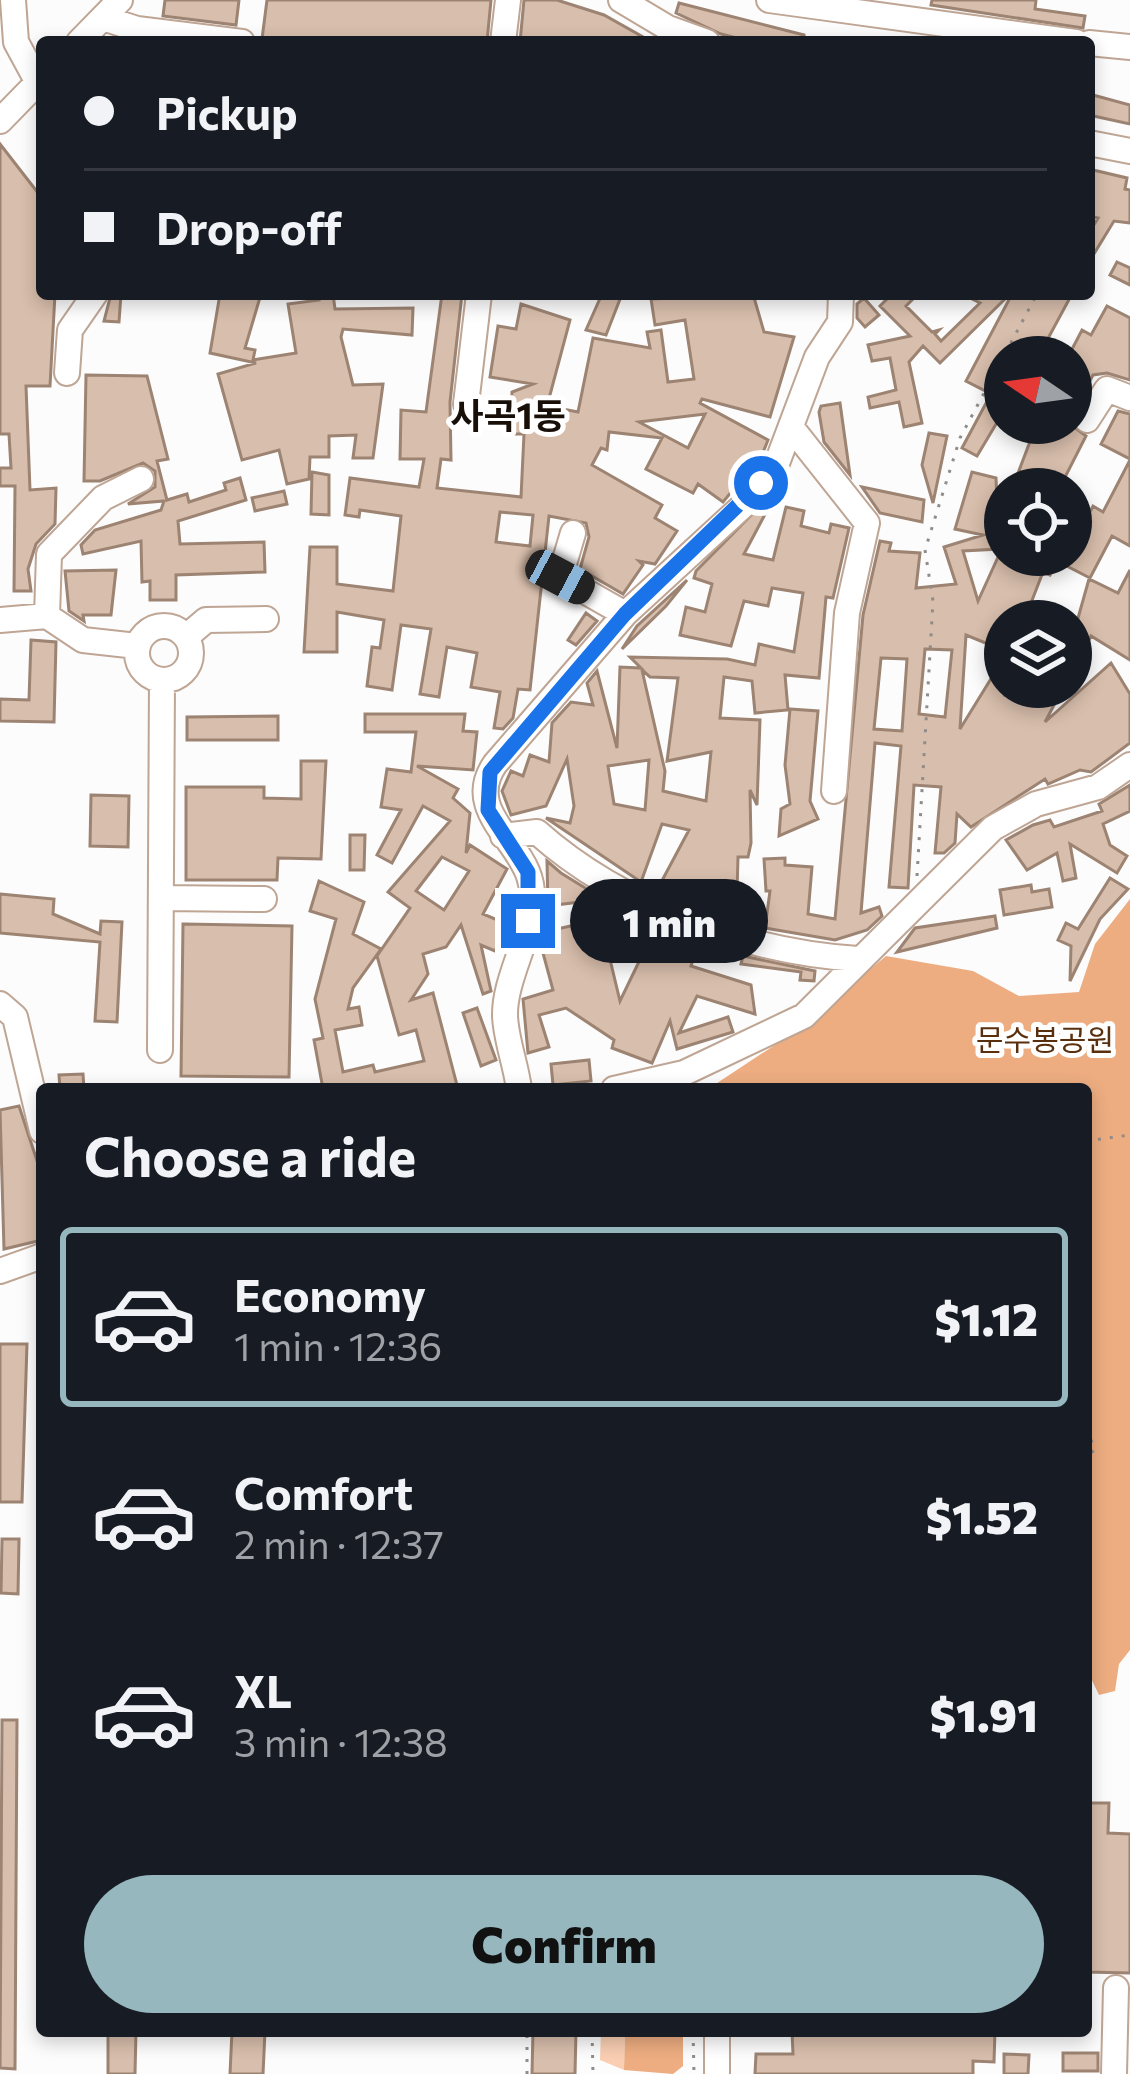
<!DOCTYPE html>
<html lang="en">
<head>
<meta charset="utf-8">
<style>
  body { margin:0; font-family:Commissioner,"Noto Sans KR",sans-serif; background:#242831; color:#f1f3f6; height:100vh; display:flex; flex-direction:column; font-size:45px; white-space:nowrap }
  * { box-sizing:border-box; margin:0 }
  p { font-size:39px; color:#9ea1a6 }
  .icon { flex:none; width:66px; height:66px; fill:none; stroke:currentColor; stroke-width:2; stroke-linecap:round; stroke-linejoin:round }
  .map { position:relative; flex:1; overflow:hidden }
  .side { position:absolute; left:36px; top:1083px; width:1056px; height:954px; display:flex; flex-direction:column; background:#171b24; border-radius:12px; box-shadow:0 6px 18px #0003 }
  .side>* { flex:none }
  .hud { position:absolute; left:36px; top:36px; width:1059px; height:264px; border-radius:12px; box-shadow:0 6px 18px #0003; display:grid; align-content:center; height:264px; padding:0 48px; background:#171b24 }
  .needle { width:78px; rotate:283deg }
  .tools { position:absolute; left:984px; top:336px; display:grid; gap:24px }
  .tools a { display:grid; place-items:center; width:108px; height:108px; border-radius:50%; background:#171b24; box-shadow:0 6px 18px #0003; font-size:60px }
  .end { position:absolute; width:54px; height:54px; margin:-27px; border:15px solid #1a73e8; background:#fff; box-shadow:0 0 0 6px #fff }
  .from { border-radius:50% }
  .bubble { position:absolute; height:84px; border-radius:42px; background:#171b24; box-shadow:0 6px 18px #0003; font-size:39px; font-weight:800; line-height:84px; text-align:center }
  .car { position:absolute; width:36px; height:72px; margin:-36px -18px; border-radius:15px; box-shadow:0 0 9px 3px #0007; background:linear-gradient(#222 24%,#8ab4d8 0 40%,#222 0 76%,#8ab4d8 0 86%,#222 0) }
  .hud b { display:flex; align-items:center; gap:42px; height:114px; font-size:45px }
  .hud b+b { border-top:3px solid #363941 }
  .hud i { width:30px; height:30px; background:#f1f3f6 }
  ul { padding:0; list-style:none }
  li { display:flex; align-items:center; gap:36px; height:180px; margin:0 24px 18px; padding:0 24px; border:6px solid transparent; border-radius:12px }
  li div { flex:1 }
  li b { display:block; font-size:45px }
  li em { font-style:normal; font-weight:800 }
  li.selected { border-color:#95b7bd }
  li>.icon { width:108px; height:108px; stroke-width:1.5 }
  h2 { padding:0 48px; font-size:54px; line-height:144px }
  .action { display:flex; gap:24px; margin-top:auto; padding:24px 48px }
  .action a { flex:1; height:138px; border-radius:72px; background:#95b7bd; color:#111; font-size:48px; font-weight:800; line-height:138px; text-align:center }
  .map>svg:first-child { display:block }
</style>
</head>
<body>
<div class="map">
<svg width="1130" height="2074" viewBox="0 0 1130 2074">
  <rect width="100%" height="100%" fill="#fcfcfc"/>
  <path fill="#f9ceb2" d="M601 2031H625L624 2070 600 2060Z"/>
  <path fill="#edad81" d="M1130 899V1650L1119 1664 1115 1691 1099 1695 1086 1668V1089H708L796 1031 886 956 973 971 1019 996 1079 992 1095 944Z
    M625 2031H683V2066L673 2074 624 2070Z"/>
  <path fill="#d8beac" stroke="#9c8372" stroke-width="3" fill-rule="evenodd" d="M165 0H239L236 25 163 16Z
    M267 0H491L487 42 262 39Z
    M524 0H557L604 15 652 42H520Z
    M932 0H1036L1035 9 1085 16 1083 28 931 5Z
    M679 3 804 35V42H752L721 34 676 13Z
    M1093 95 1130 105V124L1089 115Z
    M0 144 42 198V294H55L50 386H26L30 490 56 488 55 524 36 544 28 569 31 591H14L15 486H0V468H11L9 434H0Z
    M1089 169 1127 178 1125 189 1130 190V223L1114 221 1089 262V233L1098 218 1089 216Z
    M1117 262 1130 268V285L1110 275Z
    M111 294H121L119 322 104 321Z
    M220 294H261L245 348 255 350 253 360 296 353 288 304 319 300 318 294H333L335 309 413 308 412 335 343 329 341 337 353 385 383 384 373 458H353L356 435 329 436V457H310L309 479 287 484 279 450 242 460 218 374 256 363 210 353Z
    M442 294H462L450 402 451 460 441 459 437 488 521 497 524 434H511L512 392 533 384 490 377 498 326 516 329 521 304 570 320 547 406 578 412 593 338 650 348 647 332 661 330 668 382 694 379 685 320 655 325 651 299 753 294 764 332 794 337 770 417 702 399 700 403 768 440 762 455 723 502 698 484 693 493 646 469 662 438 609 432 607 450 601 448 592 465 662 505 655 518 677 531 655 564 639 561 643 565 623 594 580 569 589 537 586 523 549 516 530 690 518 689 513 718 503 729 494 728 500 692 471 687 477 653 447 647 439 697 420 694 431 629 401 625 392 690 367 686 372 647 380 648 384 620 337 612V652H304L310 547H337V584L393 591 401 516 360 510 359 517 345 515 350 478 419 487 424 459H400L401 410 426 412ZM705 414 688 448 639 422ZM500 512 533 515 530 546 496 542Z
    M602 294H622L606 335 586 330Z
    M892 294H918L906 306 932 332 939 330 935 334 941 341 980 303 962 294H1010L940 363 923 346 909 362 922 423 904 427 899 402 870 408 868 397 896 390 890 358 872 361 868 345 910 336 880 306Z
    M1012 294H1072L1038 357H1005V409L977 456 962 448 991 394 966 381Z
    M864 298 879 315 865 327 857 318V304Z
    M1107 306 1130 318V380L1107 373 1093 375 1071 417V351L1082 330 1091 335Z
    M86 375 147 376 168 459 157 461 167 500 187 494 189 502 226 490 224 483 240 478 246 500 178 521 180 544 264 542 265 572 176 575V600H150V581L142 582 141 541 83 554 81 545 95 530 161 510 164 501 128 504 155 487V471L143 463 100 481H84Z
    M840 403 850 475 824 442 819 412 821 406Z
    M1118 411 1130 414V459L1101 444Z
    M1037 423H1069L1086 436 1059 489H1012Z
    M929 433 947 436 933 503 922 465Z
    M1130 460V546L1112 536 1090 578 1057 561 1050 575 1043 572 1024 621H1005V651L966 635 960 729 1005 656V695L1038 687 1041 701 1062 690 1045 722 1111 663 1130 694V743L1091 772 1080 770 1048 784 1045 779 971 827 957 814 955 843 944 853H935L941 787 914 785 908 888 889 887 901 746 875 743 861 913 879 907 882 916 867 930 835 940 765 928 770 891H766L764 859 785 858V865L812 867 808 914 835 919 863 615 880 541 891 543 889 551 920 553 916 588 956 584 944 547 983 535 955 529 972 472 996 478 999 549 963 551 978 601 999 555H1071V514L1086 520 1093 506 1103 512ZM925 649 952 650 945 717 919 714ZM881 658 907 659 902 731 874 729Z
    M312 472 329 475V515L311 514Z
    M780 486 744 554 773 560 786 507 804 511 801 526 829 533 831 524 849 528 833 598 826 597 819 678 785 675 788 710 755 713 752 681 724 677 720 718 760 720 757 805 750 790 751 843 748 857H738L737 892H742L735 920 657 890 689 830 662 824 641 882 546 818 570 823 574 806 567 759 546 806 511 815 502 791 511 771 523 776 530 755 549 762 552 723 571 702 593 705 587 683 597 671 617 748 620 667 641 668 630 657 727 659 755 665 759 644 794 652 803 593 772 588 768 606 744 601 731 646 680 635 686 607 705 612 712 584 694 578 696 571ZM642 670 650 677 678 678 667 761 711 752 706 801 663 791 665 771ZM649 760 645 810 614 804 608 766Z
    M862 487 924 500 922 522 880 513Z
    M284 491 287 504 255 511 252 498Z
    M116 570 111 615H83L84 621 69 611 65 571Z
    M1130 570V660L1091 636 1084 650 1071 643 1089 579 1118 593Z
    M687 580 666 606 622 649 637 626Z
    M586 613 597 621 576 645 568 640Z
    M31 640 56 642 54 722 0 721V699L29 700Z
    M790 709 818 711 810 801 818 819 779 836 781 809 790 804 785 765Z
    M365 714H465L463 731 477 732 473 770 417 766 458 789 453 798 470 813 466 853 470 845 507 869 483 914 507 924 495 951 481 945 491 991 483 994 461 925 446 947 423 954 428 974 411 1000 433 993 458 1089H323L314 1040 323 1038 315 999 336 919 310 911 319 881 364 902 353 934 381 949 353 988 348 1009 359 1007 362 1025 335 1030 343 1072 373 1065 375 1072 424 1061 416 1030 399 1035 377 956 410 908 388 892 450 821 423 806 392 863 377 855 401 810 381 807 387 769 411 772 416 732H365ZM442 857 469 871 444 910 416 891Z
    M278 716V740H187V717Z
    M301 761H326L321 859 278 858 277 880H186V787H264V798L301 799Z
    M1130 785V811L1103 824 1110 845 1127 856 1117 873 1070 844 1076 878 1063 881 1057 853 1027 870 1006 840 1033 825 1050 820 1054 827 1102 811 1099 804Z
    M91 795 129 796 128 847 90 846Z
    M350 835H365L364 870H350Z
    M547 861 561 873 603 899 548 906Z
    M1110 878 1128 889 1100 919 1070 981 1071 946 1058 940 1066 923 1078 929Z
    M1031 885 1032 892 1049 889 1052 907 1004 915 1000 890Z
    M0 894 54 899 53 914 100 934 101 921 122 922 117 1022 95 1021 100 942 0 933Z
    M995 916 997 928 897 952 915 928Z
    M610 917 615 946 607 947 620 1001 649 941 628 936 642 919 699 942 691 966 751 985 755 1014 697 996 679 1033 728 1017 733 1032 677 1049 670 1021 652 1063 612 1048 614 1040 566 1008 539 1015 549 1047 528 1053 523 999 553 990 543 953 544 932Z
    M183 924 292 926 289 1077 181 1076Z
    M743 956 815 971 814 981 800 980 801 972 741 964Z
    M477 1008 496 1060 481 1066 463 1013Z
    M589 1060 591 1081 553 1085 551 1064Z
    M83 1074 84 1089H60L59 1075Z
    M19 1106 42 1176V1240L4 1249 0 1110Z
    M0 1344H27L22 1502H0Z
    M2 1539H19L18 1594 1 1593Z
    M2 1720H17L15 2069 0 2068Z
    M1086 1803H1109L1108 1833 1130 1834V1973L1086 1972Z
    M108 2031H136L135 2074H108Z
    M232 2031H265L263 2074H230Z
    M533 2031H576L575 2074H532Z
    M792 2031H995L994 2062 973 2061V2074H755L756 2054H793Z
    M1063 2053H1098V2071H1063Z
    M1004 2054 1029 2055 1028 2074H1004Z"/>
  <g fill="none" stroke-linecap="round" stroke-linejoin="round">
    <g stroke="#bfa594" stroke-width="28">
      <path id="minor" d="M13 0 16 42 42 90
        M621 0 668 28 707 42
        M769 0 1076 42
        M103 18 137 29 242 42
        M79 42 120 0
        M503 42 508 0
        M1089 43 1130 47
        M0 121 42 78
        M1089 143 1130 151
        M67 373 70 330 95 294
        M466 404 479 294
        M1087 420 1107 389 1130 398
        M791 427 867 523 847 613 834 791
        M573 533 560 577 625 614
        M47 616 83 640 137 646
        M0 620 47 616 49 554 103 498 141 479
        M137 653a27 27 0 1 1 54 0a27 27 0 1 1-54 0Z
        M186 637 206 620 266 619
        M503 836 537 832C621 907 747 952 858 959
        M161 898 264 899
        M0 1004 15 1017 42 1131
        M160 1050 162 681
        M519 1089C516 1065 506 1040 505 1016 504 969 547 917 527 871 511 834 466 806 495 764L625 614 746 503 777 463 817 357 840 322 841 294
        M614 1089 684 1073 804 1016 993 828 1036 804 1098 787 1130 765
        M0 1271 42 1256
        M717 2074V2031
        M1114 2074 1116 1988"/>
    </g>
    <path stroke="#908c89" stroke-width="3" stroke-dasharray="3 9" stroke-linecap="butt" d="M917 876 933 601 925 550 960 438 1037 294
      M1086 1141 1130 1135
      M1086 1429 1095 1449 1086 1458
      M592 2031 593 2074
      M693 2031 694 2074
      M527 2074V2031"/>
    <use href="#minor" stroke="#fff" stroke-width="24"/>
  </g>
  <g fill="none" stroke-linecap="round" stroke-linejoin="round">
    <path stroke="#1a73e8" stroke-width="15" d="M528 921V872L488 810 490 772 625 614 761 483"/>
  </g>
  <g text-anchor="middle" dominant-baseline="central" stroke-width="10" stroke-linejoin="round" paint-order="stroke">
    <g font-size="30" fill="#592f0e" stroke="#fff">
      <text x="1045" y="1038">문수봉공원</text>
    </g>
    <g font-size="36" font-weight="bold" fill="#180f09" stroke="#fff">
      <text x="508" y="414">사곡1동</text>
    </g>
  </g>
</svg>
<div class="tools">
<a><svg class="needle" viewBox="-14 -14 28 28"><path d="M0-13l5 13h-10z" fill="#e53935"/><path d="M0 13l5-13h-10z" fill="#9ea1a6"/></svg></a>
<a><svg class="icon" aria-label="locate" viewBox="0 0 24 24"><circle cx="12" cy="12" r="6"/><path d="M12 2v4M12 18v4M2 12h4M18 12h4"/></svg></a>
<a><svg class="icon" aria-label="layers" viewBox="0 0 24 24"><path d="M12 4l9 5-9 5-9-5zM3 14l9 5 9-5"/></svg></a>
</div>
<i class="end from" style="left:761px;top:483px"></i>
<i class="end" style="left:528px;top:921px"></i>
<div class="bubble" style="left:570px;top:879px;width:198px">1 min</div>
<i class="car" style="left:560px;top:577px;rotate:118deg"></i>
<div class="hud">
<b><i class="from"></i>Pickup</b>
<b><i></i>Drop-off</b>
</div>
<section class="side">
<h2>Choose a ride</h2>
<ul>
<li class="selected"><svg class="icon" aria-label="car" viewBox="0 0 24 24"><path d="M5 17H2v-5l4-1 3-4h7l3 4 3 1v5h-3M9 17h6M6 11h13"/><circle cx="7" cy="17" r="2"/><circle cx="17" cy="17" r="2"/></svg><div><b>Economy</b><p>1 min · 12:36</p></div><em>$1.12</em></li>
<li><svg class="icon" aria-label="car" viewBox="0 0 24 24"><path d="M5 17H2v-5l4-1 3-4h7l3 4 3 1v5h-3M9 17h6M6 11h13"/><circle cx="7" cy="17" r="2"/><circle cx="17" cy="17" r="2"/></svg><div><b>Comfort</b><p>2 min · 12:37</p></div><em>$1.52</em></li>
<li><svg class="icon" aria-label="car" viewBox="0 0 24 24"><path d="M5 17H2v-5l4-1 3-4h7l3 4 3 1v5h-3M9 17h6M6 11h13"/><circle cx="7" cy="17" r="2"/><circle cx="17" cy="17" r="2"/></svg><div><b>XL</b><p>3 min · 12:38</p></div><em>$1.91</em></li>
</ul>
<div class="action"><a>Confirm</a></div>
</section>
</div>
</body>
</html>
